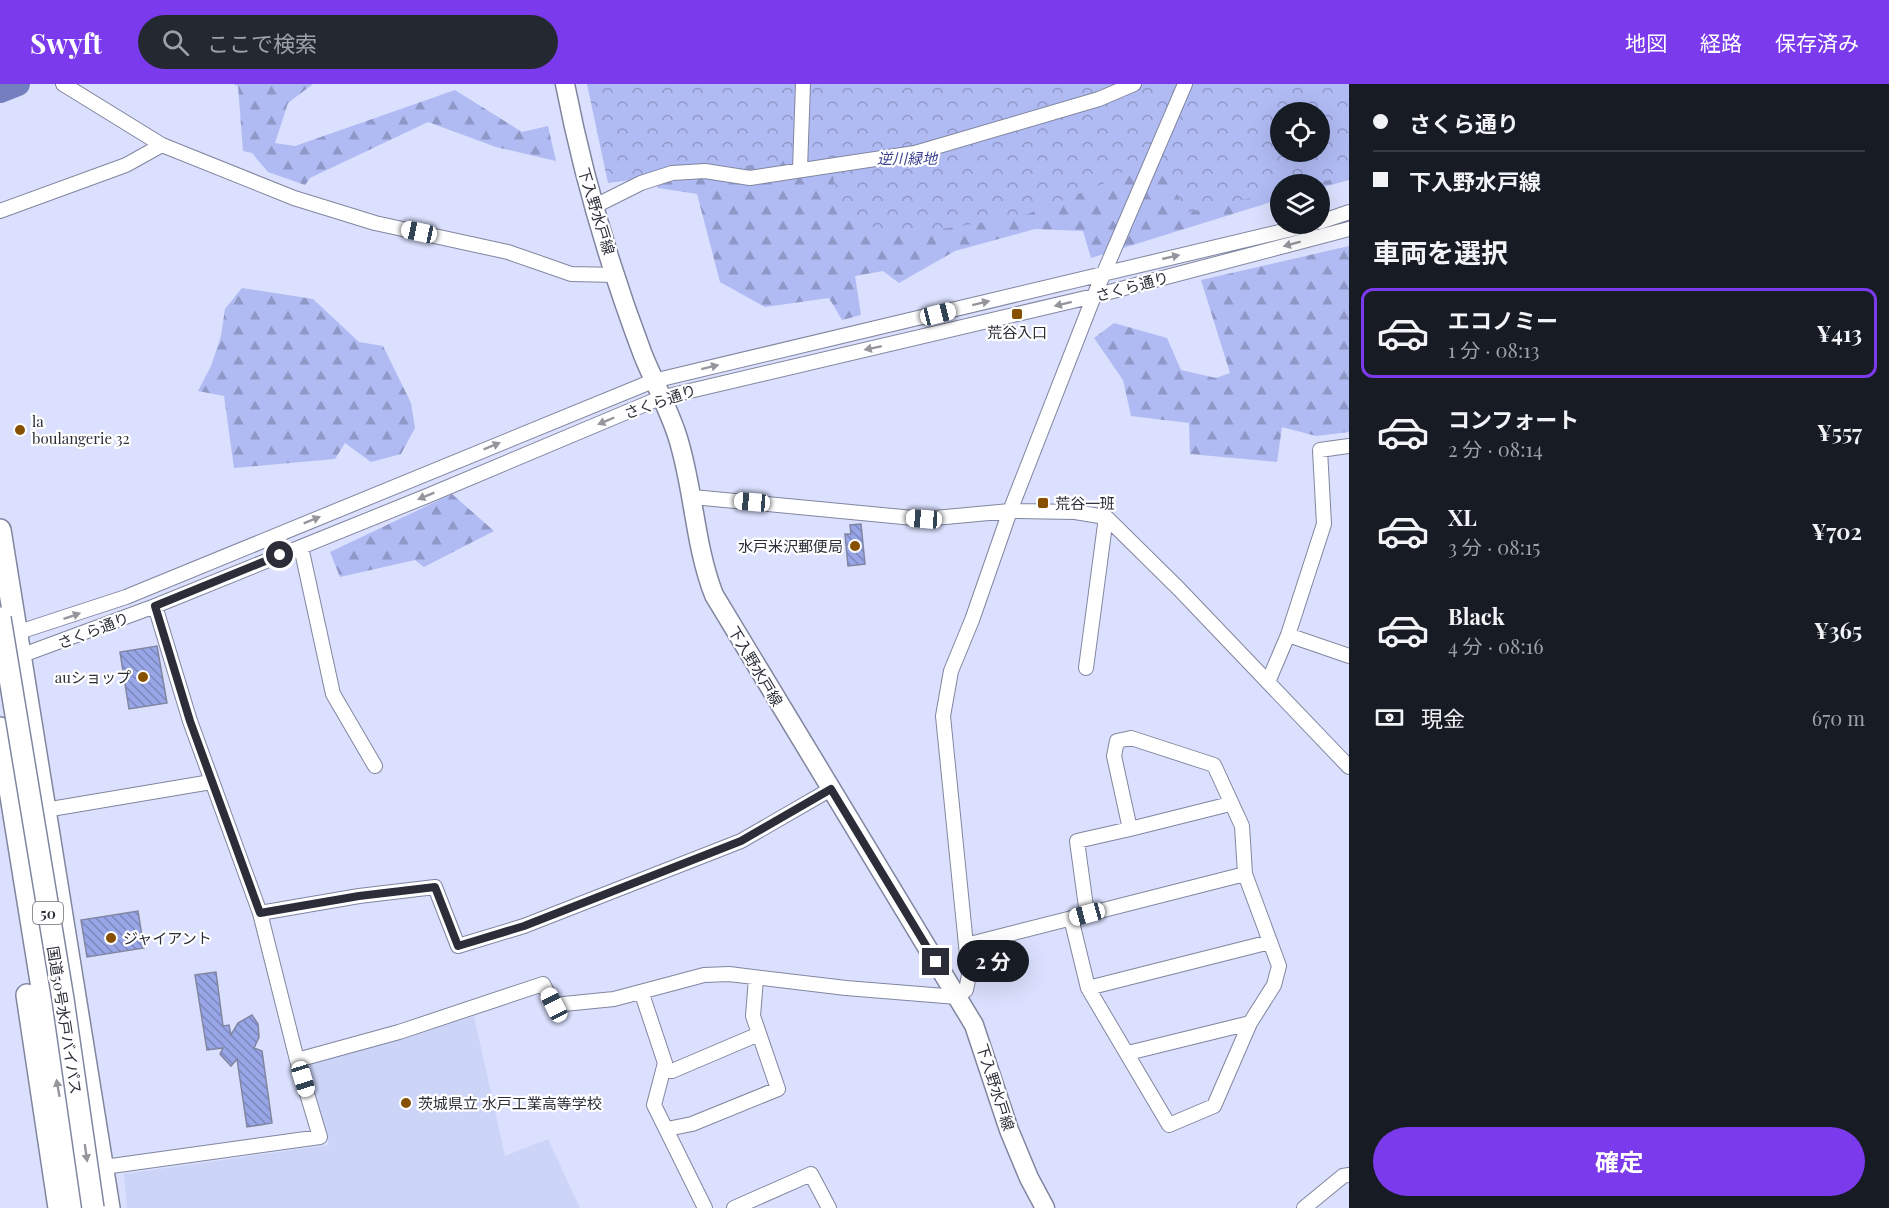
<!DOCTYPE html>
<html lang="ja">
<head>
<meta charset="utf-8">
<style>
  body { margin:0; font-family:"Playfair Display","Noto Sans JP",serif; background:#242831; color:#f1f3f6; height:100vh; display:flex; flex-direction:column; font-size:22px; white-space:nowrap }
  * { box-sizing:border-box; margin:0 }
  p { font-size:20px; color:#9ea1a6 }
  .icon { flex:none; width:33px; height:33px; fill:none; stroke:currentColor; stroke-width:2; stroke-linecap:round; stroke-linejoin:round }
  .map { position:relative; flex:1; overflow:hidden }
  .sheet { display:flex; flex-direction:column; background:#171b24; width:540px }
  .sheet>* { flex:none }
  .guide { display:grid; align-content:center; height:132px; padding:0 24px; background:#171b24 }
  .controls { position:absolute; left:1270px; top:18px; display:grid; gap:12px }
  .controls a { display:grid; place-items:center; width:60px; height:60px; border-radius:50%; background:#171b24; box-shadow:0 6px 24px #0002; font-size:30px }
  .end { position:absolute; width:27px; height:27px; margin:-14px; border:8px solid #2b2e38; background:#fff; box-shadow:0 0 0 3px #fff }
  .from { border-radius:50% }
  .bubble { position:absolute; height:42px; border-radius:21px; background:#171b24; box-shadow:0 6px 24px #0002; font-size:20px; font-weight:700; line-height:42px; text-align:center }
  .car { position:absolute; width:18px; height:36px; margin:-18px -9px; border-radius:8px; box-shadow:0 0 4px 2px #0007; background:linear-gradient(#fff 24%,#345 0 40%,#fff 0 76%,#345 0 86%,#fff 0) }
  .guide b { display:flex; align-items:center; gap:21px; height:57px; font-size:22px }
  .guide b+b { border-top:2px solid #363941 }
  .guide i { width:15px; height:15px; background:#f1f3f6 }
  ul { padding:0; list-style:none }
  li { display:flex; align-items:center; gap:18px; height:90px; margin:0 12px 9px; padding:0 12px; border:3px solid transparent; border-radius:12px }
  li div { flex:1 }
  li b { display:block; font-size:22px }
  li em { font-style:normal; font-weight:700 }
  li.active { border-color:#7c3aed }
  li>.icon { width:54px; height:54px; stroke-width:1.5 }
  h2 { padding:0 24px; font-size:27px; line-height:72px }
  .pay { display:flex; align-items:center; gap:15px; height:66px; padding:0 24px; font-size:22px }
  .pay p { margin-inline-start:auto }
  .cta { display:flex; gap:12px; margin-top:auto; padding:12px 24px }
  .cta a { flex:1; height:69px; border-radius:36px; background:#7c3aed; color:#fff; font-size:24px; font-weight:700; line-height:69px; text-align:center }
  header { display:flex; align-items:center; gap:36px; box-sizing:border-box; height:84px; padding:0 30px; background:#7c3aed; color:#fff }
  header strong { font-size:28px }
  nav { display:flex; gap:33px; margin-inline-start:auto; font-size:21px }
  .search { width:420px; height:54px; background:#242831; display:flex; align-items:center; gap:15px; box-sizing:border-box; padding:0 21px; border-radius:33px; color:#9ea1a6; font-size:22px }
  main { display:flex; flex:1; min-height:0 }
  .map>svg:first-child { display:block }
</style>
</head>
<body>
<header>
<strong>Swyft</strong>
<div class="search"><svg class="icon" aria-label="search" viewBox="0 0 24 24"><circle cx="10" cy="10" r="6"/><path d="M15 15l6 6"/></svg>ここで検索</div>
<nav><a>地図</a><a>経路</a><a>保存済み</a></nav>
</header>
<main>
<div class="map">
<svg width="1349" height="1124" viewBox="0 0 1349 1124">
  <defs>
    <pattern id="forest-firs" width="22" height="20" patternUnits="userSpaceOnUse" patternTransform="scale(1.5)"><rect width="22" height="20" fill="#b0bbf4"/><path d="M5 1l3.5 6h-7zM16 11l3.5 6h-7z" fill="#8f98c7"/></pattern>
    <pattern id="park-crowns" width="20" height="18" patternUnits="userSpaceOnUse" patternTransform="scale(1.5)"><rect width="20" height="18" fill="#b0bbf4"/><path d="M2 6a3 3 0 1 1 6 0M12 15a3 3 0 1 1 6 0" fill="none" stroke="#8f98c7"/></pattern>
    <pattern id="building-back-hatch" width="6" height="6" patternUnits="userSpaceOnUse" patternTransform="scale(1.5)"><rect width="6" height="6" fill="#98a5e7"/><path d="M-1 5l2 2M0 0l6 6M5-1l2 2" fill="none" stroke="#7c87bc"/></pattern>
  </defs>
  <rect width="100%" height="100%" fill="#dae0fd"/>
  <path fill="#ccd4f8" d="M474 932 505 1072 548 1055 580 1124H127L124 1090 329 1061 308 983 312 976Z"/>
  <path fill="url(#forest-firs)" fill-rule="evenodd" d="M233 0H313L288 19 275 59 295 62 455 6 522 48 548 42 556 77 496 63 428 38 310 94 305 101 268 88 252 69 243 67 238 2Z
    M1282 0H1349V96L1320 104V100H1281V115L1091 174 1083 147 1035 145 955 167 899 199 883 187 855 192 861 231 842 236 829 214 765 223 720 198 697 110 658 104 642 67ZM1281 28H1320V68H1281Z
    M1349 162V348L1316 352 1282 343 1277 378 1190 370 1189 339 1131 332 1123 296 1094 254 1114 239 1167 254 1181 286 1216 294 1230 289 1201 196Z
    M242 204 313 215 359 258 383 262 411 319 415 344 401 370 371 378 345 359 335 375 234 384 224 312 198 307 211 282 221 252 225 225Z
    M452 410 494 447 424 483 415 476 340 493 330 468Z"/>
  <path fill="url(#park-crowns)" fill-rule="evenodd" d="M587 0H1349V92L1310 100H1281V107L1186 129 1157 68 1101 101 1025 131 949 144 884 149 835 122 833 80 786 83 785 77 608 99ZM1281 28H1320V68H1281Z"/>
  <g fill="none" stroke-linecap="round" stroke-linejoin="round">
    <path stroke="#747fbf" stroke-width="24" d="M0 7 18 0"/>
  </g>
  <path fill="url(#building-back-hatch)" stroke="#8086a0" stroke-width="1.5" d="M861 440 865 480 848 482 845 450H851L850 441Z
    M157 562 167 619 129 625 120 568Z
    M138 827 144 864 87 873 81 836Z
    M216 888 223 942 229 941 231 951 238 939 252 931 258 940 259 953 254 964 262 967 272 1039 247 1043 237 975 231 982 220 970 223 964 207 966 195 891Z"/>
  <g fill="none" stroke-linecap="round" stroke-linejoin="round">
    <g stroke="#8186a0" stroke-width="16">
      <path id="minor" d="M63 0 162 61 294 114 375 139 508 168 571 190 617 191
        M800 85 803 0
        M595 122 641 99 672 89 705 87 750 94 915 69 1099 15 1134 0
        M0 127 126 81 162 61
        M1320 138 1349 128
        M693 413 924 435 1010 427 1075 428 1106 433 1179 505 1349 683
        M301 463 333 610 375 682
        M16 549 126 513 653 297 1313 140
        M1288 551 1349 572
        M20 572 155 522 427 412 660 314 1094 212 1349 145
        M1086 584 1106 433
        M1268 598 1288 551 1324 440 1320 366 1349 362
        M45 726 211 698
        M1130 745 1230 720
        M260 829 359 812 435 803 458 862 524 842 741 757 831 705
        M1071 834 1088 904 1169 1041 1214 1022 1250 939 1274 901 1279 882 1245 790 1242 742 1214 681 1131 654 1117 657 1114 672 1130 745 1077 757 1087 830
        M966 861 1245 790
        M1088 904 1270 858
        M642 910 665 979 654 1021 705 1124
        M1128 969 1250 939
        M297 976 399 948 543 900 554 921 614 915 704 891 729 890 846 904 957 913 966 906 969 891 966 861 943 632 951 587 972 536 1010 427 1094 212 1185 0
        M664 986 672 987 759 950
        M667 1045 692 1040 778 1005 753 932 756 894
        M104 1083 320 1053 297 976 260 829 190 637 155 522
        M734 1124 811 1090 829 1124
        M1304 1124 1343 1092 1349 1091"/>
    </g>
    <g stroke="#8186a0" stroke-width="21">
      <path id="major" d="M565 0C583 92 610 184 643 271 654 298 668 324 677 351 694 403 694 460 714 511L974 941 1009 1046 1029 1094 1045 1124"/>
    </g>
    <g stroke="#8186a0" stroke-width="24">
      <path id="highway" d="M0 446 109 1124
        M0 644 65 1046 75 1124
        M27 911 59 1124"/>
    </g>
    <use href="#minor" stroke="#fff" stroke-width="14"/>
    <use href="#major" stroke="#fff" stroke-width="18"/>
    <use href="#highway" stroke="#fff" stroke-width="21"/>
    <g stroke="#8186a0" stroke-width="24" stroke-linecap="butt">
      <path id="highway-bridge" d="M0 534 63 915 93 1124"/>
    </g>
    <use href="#highway-bridge" stroke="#fff" stroke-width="21"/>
  </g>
  <defs><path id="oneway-solid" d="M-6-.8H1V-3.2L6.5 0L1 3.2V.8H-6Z" transform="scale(1.5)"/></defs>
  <g fill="#95969c">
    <use href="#oneway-solid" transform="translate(1292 160) rotate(165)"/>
    <use href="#oneway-solid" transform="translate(1171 173) rotate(-13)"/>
    <use href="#oneway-solid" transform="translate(981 219) rotate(-14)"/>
    <use href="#oneway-solid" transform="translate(1063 220) rotate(166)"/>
    <use href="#oneway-solid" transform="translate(873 264) rotate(168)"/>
    <use href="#oneway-solid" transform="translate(710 283) rotate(-14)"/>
    <use href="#oneway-solid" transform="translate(606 337) rotate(157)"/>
    <use href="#oneway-solid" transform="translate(492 362) rotate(-22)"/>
    <use href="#oneway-solid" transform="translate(426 412) rotate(158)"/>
    <use href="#oneway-solid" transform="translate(312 436) rotate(-22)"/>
    <use href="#oneway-solid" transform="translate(72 532) rotate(-19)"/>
    <use href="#oneway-solid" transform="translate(58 1004) rotate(-100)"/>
    <use href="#oneway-solid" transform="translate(86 1069) rotate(82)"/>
  </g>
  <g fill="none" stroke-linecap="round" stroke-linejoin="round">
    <path stroke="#2b2e38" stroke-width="8" d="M280 471 155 522 190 637 260 829 359 812 435 803 458 862 524 842 741 757 831 705 936 878"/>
  </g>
  <g fill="#874f00" stroke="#fff" stroke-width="2">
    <rect x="1011" y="224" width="12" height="12" rx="3"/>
    <circle cx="20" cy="346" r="6"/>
    <rect x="1037" y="413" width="12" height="12" rx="3"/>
    <circle cx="855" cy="462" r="6"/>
    <circle cx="143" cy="593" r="6"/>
    <circle cx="111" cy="854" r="6"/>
    <circle cx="406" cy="1019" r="6"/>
  </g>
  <g text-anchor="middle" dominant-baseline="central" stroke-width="4.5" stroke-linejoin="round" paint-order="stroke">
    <rect fill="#fff" stroke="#6b6d74" stroke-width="1.5" x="33" y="818" width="30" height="22" rx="4.5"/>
    <g font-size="14" font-weight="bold" fill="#2b2e38">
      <text x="48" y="829">50</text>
    </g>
    <g font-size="15" font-style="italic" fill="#3a4190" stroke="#fff">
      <text x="907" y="74">逆川緑地</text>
    </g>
    <g font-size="15" fill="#2b2e38" stroke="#fff">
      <text transform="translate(597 127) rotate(73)">下入野水戸線</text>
      <text transform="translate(1132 202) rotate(-15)">さくら通り</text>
      <text transform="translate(660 317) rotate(-19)">さくら通り</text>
      <text transform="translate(93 546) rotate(-21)">さくら通り</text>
      <text transform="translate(756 582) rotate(59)">下入野水戸線</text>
      <text transform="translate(65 936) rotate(81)">国道50号水戸バイパス</text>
      <text transform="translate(996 1003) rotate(72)">下入野水戸線</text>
    </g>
    <g font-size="15" fill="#2b2e38" stroke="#fff" text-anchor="start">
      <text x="1017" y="248" text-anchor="middle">荒谷入口</text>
      <text x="32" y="337">la<tspan x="32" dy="17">boulangerie 32</tspan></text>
      <text x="1055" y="419">荒谷一班</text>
      <text x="843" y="462" text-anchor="end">水戸米沢郵便局</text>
      <text x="131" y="593" text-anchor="end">auショップ</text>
      <text x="123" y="854">ジャイアント</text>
      <text x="418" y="1019">茨城県立 水戸工業高等学校</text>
    </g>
  </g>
</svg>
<div class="controls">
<a><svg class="icon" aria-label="locate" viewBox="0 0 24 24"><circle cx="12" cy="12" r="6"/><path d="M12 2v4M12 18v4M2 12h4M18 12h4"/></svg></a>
<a><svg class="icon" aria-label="layers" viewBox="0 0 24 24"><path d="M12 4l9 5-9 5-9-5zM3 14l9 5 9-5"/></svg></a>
</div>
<i class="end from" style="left:280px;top:471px"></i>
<i class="end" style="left:936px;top:878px"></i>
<div class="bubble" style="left:957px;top:856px;width:72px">2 分</div>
<i class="car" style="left:419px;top:148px;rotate:282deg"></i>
<i class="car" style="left:938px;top:230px;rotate:76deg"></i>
<i class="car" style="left:752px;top:418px;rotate:275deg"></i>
<i class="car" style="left:924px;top:435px;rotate:274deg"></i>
<i class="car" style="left:1087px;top:830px;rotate:255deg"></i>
<i class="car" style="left:554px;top:921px;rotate:333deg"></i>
<i class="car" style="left:303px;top:995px;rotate:163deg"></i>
</div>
<section class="sheet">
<div class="guide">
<b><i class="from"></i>さくら通り</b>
<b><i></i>下入野水戸線</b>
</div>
<h2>車両を選択</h2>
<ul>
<li class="active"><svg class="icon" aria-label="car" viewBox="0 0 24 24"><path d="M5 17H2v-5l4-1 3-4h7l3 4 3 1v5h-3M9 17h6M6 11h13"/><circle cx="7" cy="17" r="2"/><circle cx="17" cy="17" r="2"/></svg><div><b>エコノミー</b><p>1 分 · 08:13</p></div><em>¥413</em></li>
<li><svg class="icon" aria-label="car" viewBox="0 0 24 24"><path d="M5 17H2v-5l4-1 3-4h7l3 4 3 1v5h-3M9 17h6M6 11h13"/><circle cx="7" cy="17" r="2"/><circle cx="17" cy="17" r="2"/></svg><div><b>コンフォート</b><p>2 分 · 08:14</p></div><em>¥557</em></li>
<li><svg class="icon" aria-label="car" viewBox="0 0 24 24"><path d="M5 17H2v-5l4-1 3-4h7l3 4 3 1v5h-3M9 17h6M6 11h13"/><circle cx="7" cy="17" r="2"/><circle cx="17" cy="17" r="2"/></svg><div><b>XL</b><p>3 分 · 08:15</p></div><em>¥702</em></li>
<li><svg class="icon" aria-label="car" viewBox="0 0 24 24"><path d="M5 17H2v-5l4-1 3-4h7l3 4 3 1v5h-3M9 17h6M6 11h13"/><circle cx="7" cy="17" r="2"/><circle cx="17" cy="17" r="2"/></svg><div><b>Black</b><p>4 分 · 08:16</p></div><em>¥365</em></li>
</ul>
<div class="pay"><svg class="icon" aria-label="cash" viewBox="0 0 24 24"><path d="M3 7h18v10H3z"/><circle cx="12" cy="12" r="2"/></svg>現金<p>670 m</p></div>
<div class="cta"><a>確定</a></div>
</section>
</main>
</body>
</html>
